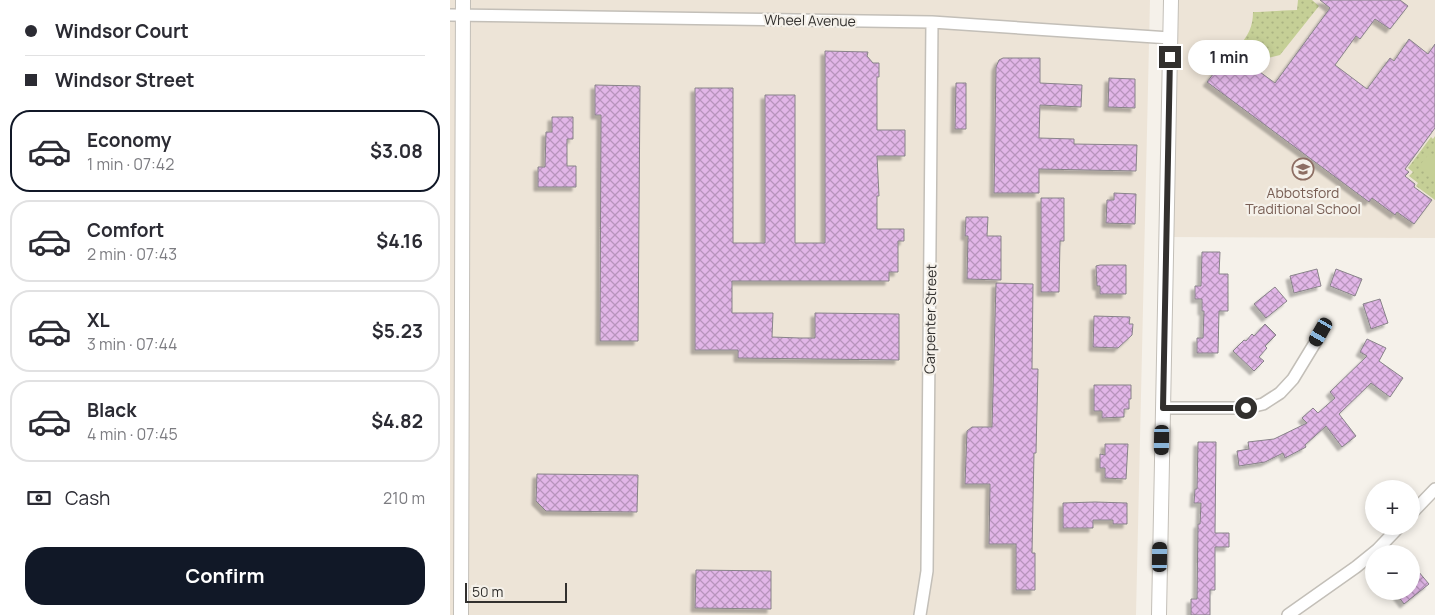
<!DOCTYPE html>
<html lang="en">
<head>
<meta charset="utf-8">
<style>
  body { margin:0; font-family:Manrope,sans-serif; background:#f2f2f3; color:#2b2b33; height:100vh; display:flex; flex-direction:column; font-size:19px; white-space:nowrap }
  * { box-sizing:border-box; margin:0 }
  p { font-size:16px; color:#7c7c81 }
  .icon { flex:none; width:28px; height:28px; fill:none; stroke:currentColor; stroke-width:2; stroke-linecap:round; stroke-linejoin:round }
  .map { position:relative; flex:1; overflow:hidden }
  .details { display:flex; flex-direction:column; background:#fff; width:450px }
  .details>* { flex:none }
  .banner { display:grid; align-content:center; height:110px; padding:0 25px; background:#fff }
  .tools { position:absolute; left:915px; top:480px; display:grid; gap:10px }
  .tools a { display:grid; place-items:center; width:55px; height:55px; border-radius:50%; background:#fff; box-shadow:0 2px 8px #0003; font-size:25px }
  .scale { position:absolute; left:15px; bottom:12px; width:102px; box-sizing:border-box; padding-left:5px; border:2px solid #32302e; border-top:0; font-size:14px; line-height:18px; white-space:nowrap; color:#32302e; -webkit-text-stroke:4px #f5f1ea; paint-order:stroke }
  .end { position:absolute; width:22px; height:22px; margin:-11px; border:6px solid #32302e; background:#fff; box-shadow:0 0 0 2px #fff }
  .from { border-radius:50% }
  .bubble { position:absolute; height:35px; border-radius:18px; background:#fff; box-shadow:0 2px 8px #0003; font-size:16px; font-weight:700; line-height:35px; text-align:center }
  .car { position:absolute; width:15px; height:30px; margin:-15px -8px; border-radius:6px; box-shadow:0 0 4px 1px #0007; background:linear-gradient(#222 24%,#8ab4d8 0 40%,#222 0 76%,#8ab4d8 0 86%,#222 0) }
  .banner b { display:flex; align-items:center; gap:18px; height:48px; font-size:19px }
  .banner b+b { border-top:1px solid #e1e1e2 }
  .banner i { width:12px; height:12px; background:#2b2b33 }
  ul { padding:0; list-style:none }
  li { display:flex; align-items:center; gap:15px; height:82px; margin:0 10px 8px; padding:0 15px; border:2px solid #e1e1e2; border-radius:20px }
  li div { flex:1 }
  li b { display:block; font-size:19px }
  li em { font-style:normal; font-weight:700 }
  li.current { border-color:#111827 }
  li>.icon { width:45px; height:45px; stroke-width:1.5 }
  .pay { display:flex; align-items:center; gap:12px; height:55px; padding:0 25px; font-size:19px }
  .pay p { margin-inline-start:auto }
  .button { display:flex; gap:10px; margin-top:auto; padding:10px 25px }
  .button a { flex:1; height:58px; border-radius:20px; background:#111827; color:#fff; font-size:20px; font-weight:700; line-height:58px; text-align:center }
  main { display:flex; flex:1; min-height:0 }
  .map>svg:first-child { display:block }
</style>
</head>
<body>
<main>
<section class="details">
<div class="banner">
<b><i class="from"></i>Windsor Court</b>
<b><i></i>Windsor Street</b>
</div>
<ul>
<li class="current"><svg class="icon" aria-label="car" viewBox="0 0 24 24"><path d="M5 17H2v-5l4-1 3-4h7l3 4 3 1v5h-3M9 17h6M6 11h13"/><circle cx="7" cy="17" r="2"/><circle cx="17" cy="17" r="2"/></svg><div><b>Economy</b><p>1 min · 07:42</p></div><em>$3.08</em></li>
<li><svg class="icon" aria-label="car" viewBox="0 0 24 24"><path d="M5 17H2v-5l4-1 3-4h7l3 4 3 1v5h-3M9 17h6M6 11h13"/><circle cx="7" cy="17" r="2"/><circle cx="17" cy="17" r="2"/></svg><div><b>Comfort</b><p>2 min · 07:43</p></div><em>$4.16</em></li>
<li><svg class="icon" aria-label="car" viewBox="0 0 24 24"><path d="M5 17H2v-5l4-1 3-4h7l3 4 3 1v5h-3M9 17h6M6 11h13"/><circle cx="7" cy="17" r="2"/><circle cx="17" cy="17" r="2"/></svg><div><b>XL</b><p>3 min · 07:44</p></div><em>$5.23</em></li>
<li><svg class="icon" aria-label="car" viewBox="0 0 24 24"><path d="M5 17H2v-5l4-1 3-4h7l3 4 3 1v5h-3M9 17h6M6 11h13"/><circle cx="7" cy="17" r="2"/><circle cx="17" cy="17" r="2"/></svg><div><b>Black</b><p>4 min · 07:45</p></div><em>$4.82</em></li>
</ul>
<div class="pay"><svg class="icon" aria-label="cash" viewBox="0 0 24 24"><path d="M3 7h18v10H3z"/><circle cx="12" cy="12" r="2"/></svg>Cash<p>210 m</p></div>
<div class="button"><a>Confirm</a></div>
</section>
<div class="map">
<svg width="985" height="615" viewBox="0 0 985 615">
  <defs>
    <pattern id="green-dots" width="8" height="8" patternUnits="userSpaceOnUse" patternTransform="scale(1.25)"><rect width="8" height="8" fill="#c5cf96"/><path d="M2 2h.1M6 6h.1" fill="none" stroke="#aab282" stroke-width="1.8" stroke-linecap="round"/></pattern>
    <pattern id="building-cross-hatch" width="8" height="8" patternUnits="userSpaceOnUse" patternTransform="scale(1.25)"><rect width="8" height="8" fill="#e1b6e7"/><path d="M0 0l8 8M0 8l8-8" fill="none" stroke="#b794bc"/></pattern>
    <filter id="shadow"><feDropShadow dx="-4" dy="4" stdDeviation="1" flood-color="#0004"/></filter>
  </defs>
  <rect width="100%" height="100%" fill="#f5f1ea"/>
  <path fill="#ede4d7" d="M0 0H700L686 615H0Z
    M727 0H985V238L720 237Z"/>
  <path fill="url(#green-dots)" d="M848 0H862L869 6 830 55 814 59H805L788 47C798 36 803 27 803 12 819 12 832 10 847 10Z
    M985 136V200L966 186 968 183 959 176 963 172 958 168 981 137 983 139Z"/>
  <path fill="#c5cf96" d="M979 154 985 158V178L969 166Z"/>
  <path fill="url(#building-cross-hatch)" stroke="#888389" filter="url(#shadow)" d="M870 0H950L958 6 940 29 925 19 910 39 906 36 885 65 917 89 940 58 944 61 959 39 978 54 985 44V128L955 169 959 172 955 176 965 184 964 187 982 200 964 224 947 212 945 215 922 198 919 202 757 82 781 51 825 83 880 8Z
    M375 51 418 52 417 56 423 63H429V77H427V130H455V156H427L429 196H427V229H454V241H448V272H439V281H282V313H323L322 337 350 338H365V313L449 314V360L288 358V350H245V88H283V243H315V95H345V243H375Z
    M553 58H590V83L632 85 631 107 590 105 589 138 624 139V144L687 145 686 171 589 169V193H544L546 67 549 60Z
    M659 78 685 79V108L658 107Z
    M506 83H516V129H505Z
    M145 85 190 86 188 341H150L151 115H145Z
    M102 117H123V139H117V166H126V187H88V167H95L96 132H102Z
    M664 193 686 194 685 224 656 223 657 200H664Z
    M591 198H614V241H610L609 292H591Z
    M516 217H538L537 236H551V280L517 279 518 236H515Z
    M752 252H770L769 274H778V311H769L768 353H747V338H753L754 311H752V299H745V286H751Z
    M650 265H676V294H650V286H647L646 266Z
    M867 269 871 286 844 293 840 276Z
    M886 269 912 279 905 296 880 286Z
    M546 283 583 284 582 369H588L586 453H584L582 553H585V590H566V544H539L540 484H515L517 431 522 427H542Z
    M825 287 837 301 816 318 804 304Z
    M930 299 938 323 921 329 913 304Z
    M644 316 680 317 679 324H683L682 335 668 348 643 347Z
    M815 324 826 335 815 346 817 348 809 357 814 361 804 371 783 351 794 340 796 341 802 334 804 336Z
    M917 339 936 348 929 361 953 378 940 397 921 383 889 414 906 436 892 447 876 426 855 445 856 447 835 458 833 453 815 462 789 466 787 451 799 449 798 442 824 439 857 423 852 418 863 408 868 413 885 398 880 392 917 356 910 352Z
    M644 385H681V399H679V409H674V417L652 418V411H644Z
    M748 442H766L765 533H779V547H765V590H760V615H741V599H747L748 524H750L751 503H744L745 489H747Z
    M655 444H678L676 479 655 478V468H650V454L655 455Z
    M87 474 188 475 187 512 96 511 86 501Z
    M645 502 677 503V524H663V520H643V528H613V503Z
    M246 570 321 571V609L245 608Z
    M968 571 979 584 954 604 944 591H961V577Z"/>
  <g fill="none" stroke-linecap="round" stroke-linejoin="round">
    <g stroke="#c3bfb8" stroke-width="14">
      <path id="minor" d="M0 15 482 22 720 38
        M713 408H796L813 404 830 393 843 379 871 333
        M961 514 985 489
        M470 615 477 571 482 22
        M838 615 906 567 927 550 950 526"/>
    </g>
    <g stroke="#c3bfb8" stroke-width="16">
      <path id="tertiary" d="M11 615 13 0
        M709 615 721 0"/>
    </g>
    <use href="#minor" stroke="#fff" stroke-width="11"/>
    <use href="#tertiary" stroke="#fff" stroke-width="14"/>
  </g>
  <g fill="none" stroke-linecap="round" stroke-linejoin="round">
    <path stroke="#32302e" stroke-width="6" d="M720 57 713 408H796"/>
  </g>
  <defs>
    <g id="school-ring" transform="scale(1.125)"><circle r="9.5" fill="#f5f1ea" stroke="#8d6e63" stroke-width="1.5"/><path d="M0-5L7-2L0 1L-7-2ZM-4 1L0 2.5L4 1V4Q0 6-4 4Z" fill="#8d6e63"/></g>
  </defs>
  <g fill-rule="evenodd">
    <use href="#school-ring" x="853" y="169"/>
  </g>
  <g text-anchor="middle" dominant-baseline="central" stroke-width="4.5" stroke-linejoin="round" paint-order="stroke">
    <g font-size="14" fill="#32302e" stroke="#f5f1ea">
      <text transform="translate(360 20) rotate(1)">Wheel Avenue</text>
      <text transform="translate(480 319) rotate(-89)">Carpenter Street</text>
    </g>
    <g font-size="14" fill="#785e54" stroke="#f5f1ea">
      <text x="853" y="192">Abbotsford<tspan x="853" dy="16">Traditional School</tspan></text>
    </g>
  </g>
</svg>
<div class="tools">
<a>+</a>
<a>−</a>
</div>
<div class="scale">50 m</div>
<i class="end from" style="left:796px;top:408px"></i>
<i class="end" style="left:720px;top:57px"></i>
<div class="bubble" style="left:738px;top:40px;width:82px">1 min</div>
<i class="car" style="left:871px;top:332px;rotate:210deg"></i>
<i class="car" style="left:712px;top:440px;rotate:181deg"></i>
<i class="car" style="left:710px;top:557px;rotate:1deg"></i>
</div>
</main>
</body>
</html>
